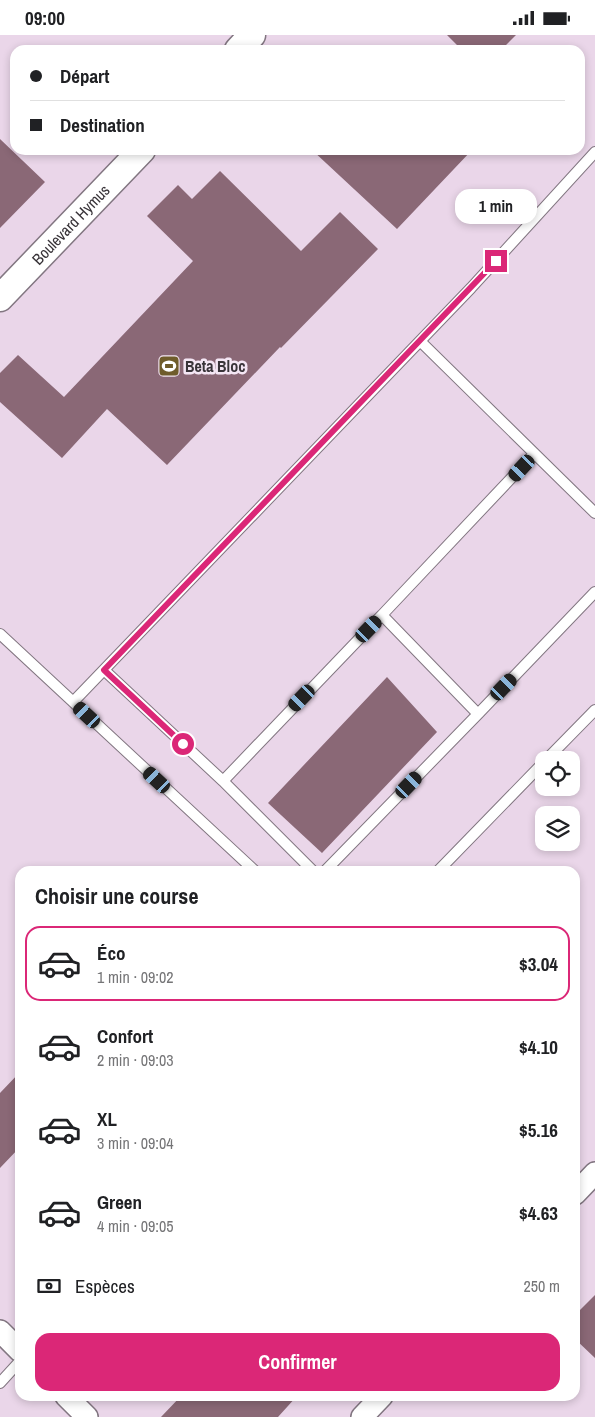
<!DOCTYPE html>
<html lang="fr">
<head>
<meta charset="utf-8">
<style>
  body { margin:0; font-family:"Archivo Narrow",sans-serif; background:#f2f2f2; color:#202124; height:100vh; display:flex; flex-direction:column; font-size:19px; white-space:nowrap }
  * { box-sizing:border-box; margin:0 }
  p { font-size:16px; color:#757577 }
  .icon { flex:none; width:28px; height:28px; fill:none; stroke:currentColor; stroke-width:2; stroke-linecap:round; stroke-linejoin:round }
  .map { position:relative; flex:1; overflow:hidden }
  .side { position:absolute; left:15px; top:831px; width:565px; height:535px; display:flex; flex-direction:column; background:#fff; border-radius:15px; box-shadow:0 2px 8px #0003 }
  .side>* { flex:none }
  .banner { position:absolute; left:10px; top:10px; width:575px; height:110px; border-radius:15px; box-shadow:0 2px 8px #0003; display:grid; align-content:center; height:110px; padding:0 20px; background:#fff }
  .tools { position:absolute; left:535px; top:716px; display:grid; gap:10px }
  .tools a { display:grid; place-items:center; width:45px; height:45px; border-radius:10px; background:#fff; box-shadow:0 2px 8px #0003; font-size:25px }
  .end { position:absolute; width:22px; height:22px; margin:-11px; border:6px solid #db2777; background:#fff; box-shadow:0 0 0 2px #fff }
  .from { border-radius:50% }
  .bubble { position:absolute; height:35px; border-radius:15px; background:#fff; box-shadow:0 2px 8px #0003; font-size:16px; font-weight:700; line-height:35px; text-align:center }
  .car { position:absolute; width:15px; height:30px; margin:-15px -8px; border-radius:6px; box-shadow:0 0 4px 1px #0007; background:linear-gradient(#222 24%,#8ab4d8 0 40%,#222 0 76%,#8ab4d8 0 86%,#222 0) }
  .banner b { display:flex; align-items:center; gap:18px; height:48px; font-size:19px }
  .banner b+b { border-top:1px solid #e0e0e0 }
  .banner i { width:12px; height:12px; background:#202124 }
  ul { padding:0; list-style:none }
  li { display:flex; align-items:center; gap:15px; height:75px; margin:0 10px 8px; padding:0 10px; border:2px solid transparent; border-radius:15px }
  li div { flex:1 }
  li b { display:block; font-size:19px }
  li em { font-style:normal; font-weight:700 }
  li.active { border-color:#db2777 }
  li>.icon { width:45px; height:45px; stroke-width:1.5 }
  h2 { padding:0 20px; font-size:22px; line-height:60px }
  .pay { display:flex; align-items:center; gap:12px; height:55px; padding:0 20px; font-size:19px }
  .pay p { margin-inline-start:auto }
  .cta { display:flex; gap:10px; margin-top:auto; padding:10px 20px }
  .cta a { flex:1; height:58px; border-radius:15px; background:#db2777; color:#fff; font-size:20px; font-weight:700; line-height:58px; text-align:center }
  .status { display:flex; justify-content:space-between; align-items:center; height:35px; padding:0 25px; background:#fff; direction:ltr }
  .status svg { height:14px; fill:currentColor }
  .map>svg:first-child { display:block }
</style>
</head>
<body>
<div class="status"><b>09:00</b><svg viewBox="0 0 49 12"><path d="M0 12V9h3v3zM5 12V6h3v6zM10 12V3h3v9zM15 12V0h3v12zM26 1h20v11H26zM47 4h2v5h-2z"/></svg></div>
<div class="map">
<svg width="595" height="1382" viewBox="0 0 595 1382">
  <rect width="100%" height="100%" fill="#f4e6f4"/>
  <path fill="#ead6e9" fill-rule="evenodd" d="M0 0H595V1382H0ZM15 15H580V115H15ZM544 725H571V752H544ZM544 780H571V808H544ZM20 836H575V1361H20Z"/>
  <path fill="#8a6876" d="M447 0H516L501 15H462Z
    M0 104 45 147 0 193Z
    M312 115H472L397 194Z
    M220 136 301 216 340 177 378 214 281 313 280 312 167 430 107 374 62 423 0 367V338L18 320 64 362 193 226 147 181 178 150 192 164Z
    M387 642 437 697 322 818 268 768Z
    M20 1037V1112L0 1133V1058Z
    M595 1260V1323L575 1304V1280Z
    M181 1361H297L278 1382H161Z"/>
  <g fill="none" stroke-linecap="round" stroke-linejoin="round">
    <g stroke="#827681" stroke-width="12">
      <path id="service" d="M420 306 595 478
        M382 580 534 419
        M0 599 255 836
        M104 635 223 746 382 580 478 679 595 557
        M73 667 471 253 595 117
        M546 725 595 675
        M223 746 313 836
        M325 836 478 679
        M438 836 544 727
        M0 1348 20 1326"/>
    </g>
    <g stroke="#827681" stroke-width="24">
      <path id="minor" d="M575 1159 595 1138
        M0 1296 20 1316
        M66 1361 87 1382
        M362 1382 382 1361"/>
    </g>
    <g stroke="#827681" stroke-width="29">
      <g id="tertiary">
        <path d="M238 15 252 0"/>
        <path id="s1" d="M0 263 142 115"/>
      </g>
    </g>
    <use href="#service" stroke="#fff" stroke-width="10"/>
    <use href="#minor" stroke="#fff" stroke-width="21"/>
    <use href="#tertiary" stroke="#fff" stroke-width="26"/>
  </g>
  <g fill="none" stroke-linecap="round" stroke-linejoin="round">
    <path stroke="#db2777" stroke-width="6" d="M183 709 104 635 496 226"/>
  </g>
  <defs>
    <g id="stadium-square" transform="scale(1.125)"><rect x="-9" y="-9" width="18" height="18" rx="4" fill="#6f5c2b" stroke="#f4e6f4"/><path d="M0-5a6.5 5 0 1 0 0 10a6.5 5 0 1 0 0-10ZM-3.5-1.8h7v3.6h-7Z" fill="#fff"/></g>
  </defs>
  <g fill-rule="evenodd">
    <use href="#stadium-square" x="169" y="331"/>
  </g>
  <g text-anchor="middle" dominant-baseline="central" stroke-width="5" stroke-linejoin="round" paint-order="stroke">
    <g font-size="16" fill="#393439" stroke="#f4e6f4">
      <text stroke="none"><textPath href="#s1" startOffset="102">Boulevard Hymus</textPath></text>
    </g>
    <g font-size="16" font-weight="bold" fill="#393439" stroke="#f4e6f4" text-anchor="start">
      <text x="185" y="331">Beta Bloc</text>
    </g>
  </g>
</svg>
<div class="tools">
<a><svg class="icon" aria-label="locate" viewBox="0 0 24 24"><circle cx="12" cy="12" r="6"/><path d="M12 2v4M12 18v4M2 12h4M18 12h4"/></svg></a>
<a><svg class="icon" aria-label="layers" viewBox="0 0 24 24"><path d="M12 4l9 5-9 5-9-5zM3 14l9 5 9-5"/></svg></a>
</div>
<i class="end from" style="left:183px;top:709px"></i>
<i class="end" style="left:496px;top:226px"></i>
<div class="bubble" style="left:455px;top:154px;width:82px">1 min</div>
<i class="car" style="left:522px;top:433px;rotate:223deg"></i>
<i class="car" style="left:369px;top:594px;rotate:44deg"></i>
<i class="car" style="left:504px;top:652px;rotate:44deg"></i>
<i class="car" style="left:302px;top:663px;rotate:224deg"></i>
<i class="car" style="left:87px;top:680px;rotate:313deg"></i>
<i class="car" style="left:157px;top:745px;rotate:313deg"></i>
<i class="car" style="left:409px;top:750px;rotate:44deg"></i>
<div class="banner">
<b><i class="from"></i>Départ</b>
<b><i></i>Destination</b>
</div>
<section class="side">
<h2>Choisir une course</h2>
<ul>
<li class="active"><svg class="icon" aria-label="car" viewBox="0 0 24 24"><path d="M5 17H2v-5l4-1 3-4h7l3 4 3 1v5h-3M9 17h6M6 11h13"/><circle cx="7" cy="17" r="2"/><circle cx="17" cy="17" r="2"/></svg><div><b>Éco</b><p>1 min · 09:02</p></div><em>$3.04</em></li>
<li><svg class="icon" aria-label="car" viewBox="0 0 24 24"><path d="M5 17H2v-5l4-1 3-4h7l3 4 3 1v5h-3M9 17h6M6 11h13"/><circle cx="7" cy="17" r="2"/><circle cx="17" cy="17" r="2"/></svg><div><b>Confort</b><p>2 min · 09:03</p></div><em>$4.10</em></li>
<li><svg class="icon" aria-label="car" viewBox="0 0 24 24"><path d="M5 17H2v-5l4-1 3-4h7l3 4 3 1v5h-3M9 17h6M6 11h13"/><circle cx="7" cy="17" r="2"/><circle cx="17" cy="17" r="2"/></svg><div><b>XL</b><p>3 min · 09:04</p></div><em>$5.16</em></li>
<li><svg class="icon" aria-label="car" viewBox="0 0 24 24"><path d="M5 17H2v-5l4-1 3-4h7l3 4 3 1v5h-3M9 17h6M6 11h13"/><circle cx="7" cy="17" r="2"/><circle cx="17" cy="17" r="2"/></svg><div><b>Green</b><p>4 min · 09:05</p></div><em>$4.63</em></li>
</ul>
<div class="pay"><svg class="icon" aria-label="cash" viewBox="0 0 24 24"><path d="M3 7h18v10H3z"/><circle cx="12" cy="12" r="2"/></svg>Espèces<p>250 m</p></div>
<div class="cta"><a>Confirmer</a></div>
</section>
</div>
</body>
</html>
